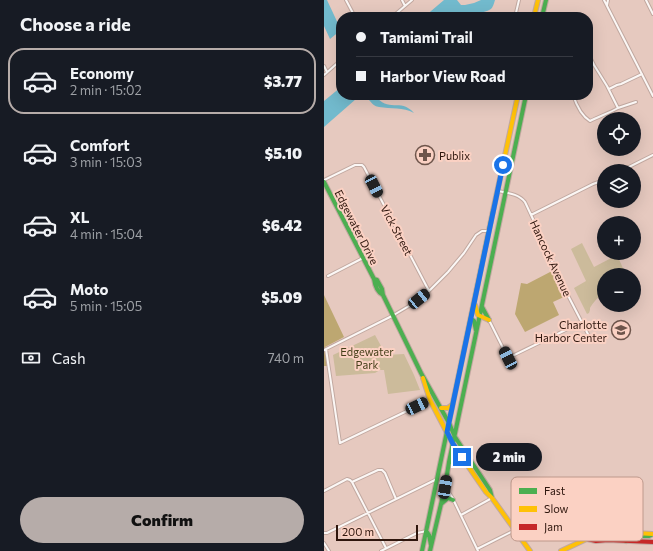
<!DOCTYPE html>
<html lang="en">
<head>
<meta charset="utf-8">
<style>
  body { margin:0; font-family:Commissioner,sans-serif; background:#20242c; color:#f1f3f6; height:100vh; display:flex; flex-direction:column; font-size:15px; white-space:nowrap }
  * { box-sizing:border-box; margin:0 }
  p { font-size:13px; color:#9ea1a6 }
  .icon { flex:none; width:22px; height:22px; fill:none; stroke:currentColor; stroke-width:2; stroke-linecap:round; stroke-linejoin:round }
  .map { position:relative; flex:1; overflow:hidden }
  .drawer { display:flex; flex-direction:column; background:#171b24; width:324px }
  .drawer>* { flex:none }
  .hud { position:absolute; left:12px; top:12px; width:257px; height:88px; border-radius:16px; box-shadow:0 4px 16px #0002; display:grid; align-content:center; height:88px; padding:0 20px; background:#171b24 }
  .tools { position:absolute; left:273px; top:112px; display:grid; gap:8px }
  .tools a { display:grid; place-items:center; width:44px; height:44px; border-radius:50%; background:#171b24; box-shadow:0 4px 16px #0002; font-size:20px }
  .scale { position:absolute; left:12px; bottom:10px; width:82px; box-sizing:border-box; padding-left:4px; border:2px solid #2e160d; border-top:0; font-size:11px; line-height:14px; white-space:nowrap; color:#2e160d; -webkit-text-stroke:3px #fbd1c3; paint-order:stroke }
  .end { position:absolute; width:18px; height:18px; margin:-9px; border:5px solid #1a73e8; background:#fff; box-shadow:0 0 0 2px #fff }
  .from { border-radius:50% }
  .bubble { position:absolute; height:28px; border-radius:14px; background:#171b24; box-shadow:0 4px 16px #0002; font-size:13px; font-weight:800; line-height:28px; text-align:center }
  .car { position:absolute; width:12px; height:24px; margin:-12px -6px; border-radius:5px; box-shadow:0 0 3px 1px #0007; background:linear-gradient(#222 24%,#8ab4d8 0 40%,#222 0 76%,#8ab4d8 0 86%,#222 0) }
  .hud b { display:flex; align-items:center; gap:14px; height:38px; font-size:15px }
  .hud b+b { border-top:1px solid #363941 }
  .hud i { width:10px; height:10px; background:#f1f3f6 }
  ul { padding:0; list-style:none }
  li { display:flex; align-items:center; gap:12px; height:66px; margin:0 8px 6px; padding:0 12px; border:2px solid transparent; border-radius:16px }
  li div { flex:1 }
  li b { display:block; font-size:15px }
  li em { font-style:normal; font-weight:800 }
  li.active { border-color:#b6aca9 }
  li>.icon { width:36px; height:36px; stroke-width:1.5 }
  h2 { padding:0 20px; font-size:18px; line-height:48px }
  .pay { display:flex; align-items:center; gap:10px; height:44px; padding:0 20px; font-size:15px }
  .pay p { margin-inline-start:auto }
  .action { display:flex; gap:8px; margin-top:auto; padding:8px 20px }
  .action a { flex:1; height:46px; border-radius:24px; background:#b6aca9; color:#111; font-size:16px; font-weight:800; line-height:46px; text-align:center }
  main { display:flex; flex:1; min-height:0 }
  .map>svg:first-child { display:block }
</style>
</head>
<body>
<main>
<section class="drawer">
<h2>Choose a ride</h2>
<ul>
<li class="active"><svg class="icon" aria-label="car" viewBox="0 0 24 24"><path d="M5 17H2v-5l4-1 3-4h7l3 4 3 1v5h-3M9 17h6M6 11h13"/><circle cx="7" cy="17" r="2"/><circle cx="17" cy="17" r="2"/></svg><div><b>Economy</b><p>2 min · 15:02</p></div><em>$3.77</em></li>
<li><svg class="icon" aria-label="car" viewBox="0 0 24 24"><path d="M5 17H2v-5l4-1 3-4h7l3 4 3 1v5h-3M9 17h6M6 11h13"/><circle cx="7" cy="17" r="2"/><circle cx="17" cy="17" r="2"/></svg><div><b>Comfort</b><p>3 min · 15:03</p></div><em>$5.10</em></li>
<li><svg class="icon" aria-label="car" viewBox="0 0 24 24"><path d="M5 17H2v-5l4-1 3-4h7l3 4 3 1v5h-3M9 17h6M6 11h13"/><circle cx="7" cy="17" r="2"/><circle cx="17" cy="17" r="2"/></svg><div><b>XL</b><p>4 min · 15:04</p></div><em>$6.42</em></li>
<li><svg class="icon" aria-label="car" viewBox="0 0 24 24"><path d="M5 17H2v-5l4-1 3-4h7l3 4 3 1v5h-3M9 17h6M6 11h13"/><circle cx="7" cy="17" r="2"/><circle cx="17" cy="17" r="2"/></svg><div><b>Moto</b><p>5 min · 15:05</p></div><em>$5.09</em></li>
</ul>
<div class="pay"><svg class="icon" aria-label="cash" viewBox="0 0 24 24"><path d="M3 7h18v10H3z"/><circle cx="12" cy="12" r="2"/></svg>Cash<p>740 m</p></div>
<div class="action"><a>Confirm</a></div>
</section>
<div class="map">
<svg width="329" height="551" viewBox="0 0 329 551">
  <rect width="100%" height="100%" fill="#e6c9bf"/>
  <path fill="#ccbb9b" d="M258 243 270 267 293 255 302 275H280V294C274 296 269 303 266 308V310L265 313 263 314 250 288 262 281 247 249Z
    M51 335 62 355 80 354 90 375 96 390 64 394 60 370H56L51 373 12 376 9 355Z"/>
  <path fill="#bda771" d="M228 271 242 296 229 302 235 315 201 332 191 314 197 283 203 284Z
    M0 295 20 337 1 347 3 366H0Z"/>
  <path fill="#72bacd" d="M0 0H3L17 30 6 39 0 26Z
    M120 0H133L137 5H141L150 3 157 0H171C170 3 169 7 167 9 159 14 143 15 133 16H131L126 17H100Z
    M17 87V95H51C64 114 76 97 90 113 79 107 67 109 55 107 44 105 48 94 32 99L0 127V101Z"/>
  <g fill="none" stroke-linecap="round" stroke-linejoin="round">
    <g stroke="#c1a8a0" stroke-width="4">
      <path id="street" d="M22 0 31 17
        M78 0 81 6
        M280 0 329 96
        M322 0 329 14
        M283 5 284 0
        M68 17 88 0
        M191 17 195 0
        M0 66 3 72
        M0 75 17 60
        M285 89 293 85 297 84 318 74
        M249 95C252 104 258 116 266 121 276 116 285 113 294 108L283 86 270 65 264 53
        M294 108 312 102
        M297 171 329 155
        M0 180 31 165H38L40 167 105 291
        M174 191C184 193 195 194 201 202L222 247 236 280 267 340
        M207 215 269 184 280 180
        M4 276 39 258
        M165 320 184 358 258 322
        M2 349 16 443 106 400
        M0 350 68 316 85 306 105 291 124 272 140 253 152 235 158 231H165
        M28 482 62 548
        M28 482 54 470H58L61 473 72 499
        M122 488 128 497 154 551
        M0 491 23 479 26 480 28 482
        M137 515 168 498
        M0 533H3L113 479
        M0 543 5 551
        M153 549 191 530
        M57 551 93 533 103 531"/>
    </g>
    <g stroke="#c1a8a0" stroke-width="6">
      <path id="fast" d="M218 17 222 0
        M0 182 50 279C51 286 53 292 59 295
        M50 279 53 280 58 289 59 295 97 373 125 423 131 437 166 490 168 498
        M158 307 165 320
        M147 319 150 321 152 330
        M126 462C129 458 132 456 138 457
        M117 504 124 498 129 500
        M103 532 105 535 107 545
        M302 541 305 536H325L329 534
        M98 551 169 211
        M106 551 121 487 125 462 202 95"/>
    </g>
    <g stroke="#c1a8a0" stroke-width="6">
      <path id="slow" d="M210 17 214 0
        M169 211 194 95
        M151 305 154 315 165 320
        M99 378 106 400 129 444 162 492 168 498 206 551
        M117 408H124L128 405
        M286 539 296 536 301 532
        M237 551 271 535 292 532 329 534"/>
    </g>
    <g stroke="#c1a8a0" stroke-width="6">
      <path id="jam" d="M263 539 272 541 284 540 329 542"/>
    </g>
    <use href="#street" stroke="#fbf7f5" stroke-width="2"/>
    <use href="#fast" stroke="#4caf50" stroke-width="4"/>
    <use href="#slow" stroke="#ffc107" stroke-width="4"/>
    <use href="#jam" stroke="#c62828" stroke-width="4"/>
  </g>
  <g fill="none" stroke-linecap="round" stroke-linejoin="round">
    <path stroke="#1a73e8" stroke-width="5" d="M138 457 129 444 123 432 179 165"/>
  </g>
  <defs>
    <g id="pharmacy-ring" transform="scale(1)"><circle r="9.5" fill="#fbd1c3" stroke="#6e554b" stroke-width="1.5"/><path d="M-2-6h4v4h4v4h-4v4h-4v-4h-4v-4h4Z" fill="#6e554b"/></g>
    <g id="school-ring" transform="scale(1)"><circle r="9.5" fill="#fbd1c3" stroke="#6e554b" stroke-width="1.5"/><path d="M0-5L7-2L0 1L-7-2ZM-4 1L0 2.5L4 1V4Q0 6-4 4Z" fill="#6e554b"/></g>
  </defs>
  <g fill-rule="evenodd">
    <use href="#pharmacy-ring" x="101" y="155"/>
    <use href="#school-ring" x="297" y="330"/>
  </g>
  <g text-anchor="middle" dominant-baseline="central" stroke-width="4" stroke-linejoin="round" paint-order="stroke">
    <g font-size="11" fill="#2e160d" stroke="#fbd1c3" text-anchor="start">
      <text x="115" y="155">Publix</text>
      <text x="283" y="324" text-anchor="end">Charlotte<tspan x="283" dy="13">Harbor Center</tspan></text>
    </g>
    <g font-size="11" fill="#2e160d" stroke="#fbd1c3">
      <text transform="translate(33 227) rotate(63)">Edgewater Drive</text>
      <text transform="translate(73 230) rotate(62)">Vick Street</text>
      <text transform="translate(227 258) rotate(65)">Hancock Avenue</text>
    </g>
    <g font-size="11" fill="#443e18" stroke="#fbd1c3">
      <text x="43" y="351">Edgewater<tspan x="43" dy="13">Park</tspan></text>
    </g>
  </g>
  <rect x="187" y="477" width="132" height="64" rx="6" fill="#fbd1c3" stroke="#be998c" stroke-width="1"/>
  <rect x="195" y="488" width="18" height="6" fill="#4caf50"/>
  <rect x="195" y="506" width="18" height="6" fill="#ffc107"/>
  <rect x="195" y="524" width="18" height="6" fill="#c62828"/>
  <g font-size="11" fill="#2e160d">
    <text x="220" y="495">Fast</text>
    <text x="220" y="513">Slow</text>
    <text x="220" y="531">Jam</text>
  </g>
</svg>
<div class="tools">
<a><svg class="icon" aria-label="locate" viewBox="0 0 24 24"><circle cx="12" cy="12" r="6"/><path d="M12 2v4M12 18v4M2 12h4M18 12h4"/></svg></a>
<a><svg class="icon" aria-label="layers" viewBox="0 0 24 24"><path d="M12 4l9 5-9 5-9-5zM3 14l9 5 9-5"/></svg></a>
<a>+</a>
<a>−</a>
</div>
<div class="scale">200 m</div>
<i class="end from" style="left:179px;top:165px"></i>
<i class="end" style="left:138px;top:457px"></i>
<div class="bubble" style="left:152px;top:443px;width:66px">2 min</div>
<i class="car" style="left:50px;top:186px;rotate:153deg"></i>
<i class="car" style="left:95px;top:299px;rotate:51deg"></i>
<i class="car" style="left:184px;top:358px;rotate:333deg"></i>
<i class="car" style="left:93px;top:406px;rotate:65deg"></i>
<i class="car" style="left:121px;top:487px;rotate:10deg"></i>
<div class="hud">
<b><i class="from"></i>Tamiami Trail</b>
<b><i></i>Harbor View Road</b>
</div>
</div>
</main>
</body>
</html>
